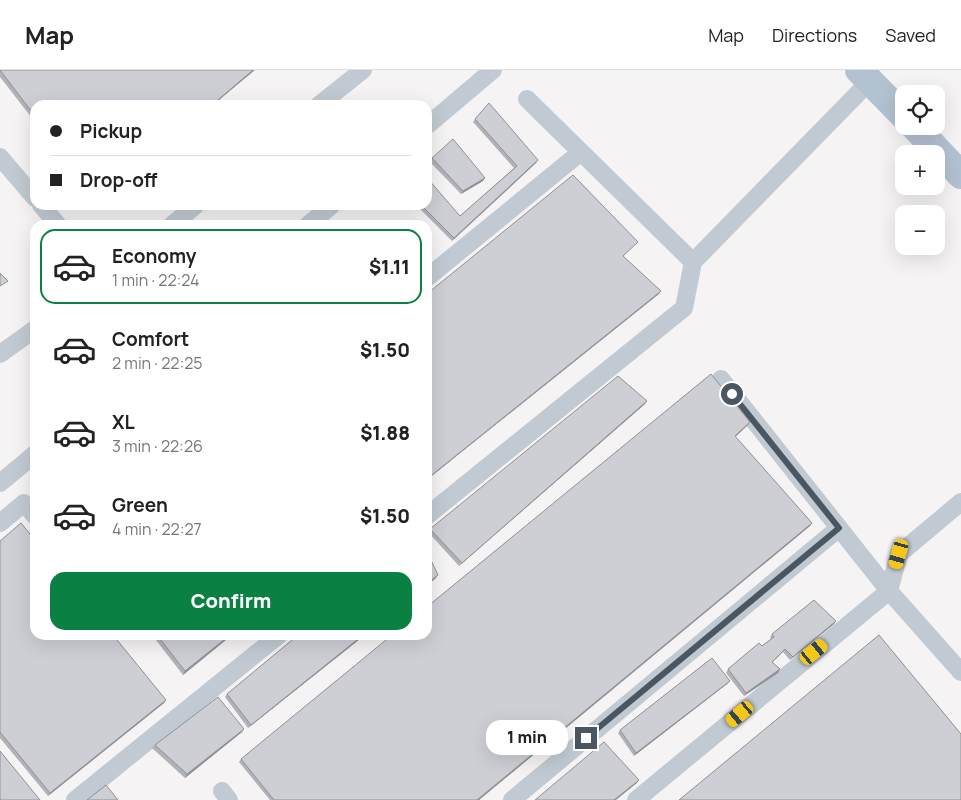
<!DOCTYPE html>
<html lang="en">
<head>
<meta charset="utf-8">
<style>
  body { margin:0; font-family:Manrope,sans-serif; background:#f6f6f6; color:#222; height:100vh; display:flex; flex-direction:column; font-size:19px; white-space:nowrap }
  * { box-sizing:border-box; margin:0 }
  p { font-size:16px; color:#767676 }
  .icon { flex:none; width:28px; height:28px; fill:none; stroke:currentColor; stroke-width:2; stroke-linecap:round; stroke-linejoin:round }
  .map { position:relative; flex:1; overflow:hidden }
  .sheet { position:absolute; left:30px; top:150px; width:402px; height:420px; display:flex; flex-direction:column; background:#fff; border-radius:15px; box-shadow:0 5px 20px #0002 }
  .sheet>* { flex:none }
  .guide { position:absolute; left:30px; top:30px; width:402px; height:110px; border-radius:15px; box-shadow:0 5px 20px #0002; display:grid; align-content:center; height:110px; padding:0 20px; background:#fff }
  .buttons { position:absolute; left:895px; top:15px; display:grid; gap:10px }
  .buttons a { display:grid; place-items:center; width:50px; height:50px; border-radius:10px; background:#fff; box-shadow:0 5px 20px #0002; font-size:25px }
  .end { position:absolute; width:22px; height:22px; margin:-11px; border:6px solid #4a5661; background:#fff; box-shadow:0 0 0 2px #fff }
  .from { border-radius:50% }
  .bubble { position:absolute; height:35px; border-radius:15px; background:#fff; box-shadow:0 5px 20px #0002; font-size:16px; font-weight:800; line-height:35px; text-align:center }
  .car { position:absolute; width:15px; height:30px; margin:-15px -8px; border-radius:6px; box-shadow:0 0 4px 1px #0007; background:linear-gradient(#f5c518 24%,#345 0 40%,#f5c518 0 76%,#345 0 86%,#f5c518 0) }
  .guide b { display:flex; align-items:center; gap:18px; height:48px; font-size:19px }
  .guide b+b { border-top:1px solid #e0e0e0 }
  .guide i { width:12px; height:12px; background:#222 }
  ul { padding:9px 0 0; list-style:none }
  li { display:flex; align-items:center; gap:15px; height:75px; margin:0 10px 8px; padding:0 10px; border:2px solid transparent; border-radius:15px }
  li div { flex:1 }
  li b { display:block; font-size:19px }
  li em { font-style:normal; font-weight:800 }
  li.active { border-color:#0b8043 }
  li>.icon { width:45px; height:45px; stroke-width:1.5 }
  .cta { display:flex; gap:10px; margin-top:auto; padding:10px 20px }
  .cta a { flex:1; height:58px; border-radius:15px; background:#0b8043; color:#fff; font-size:20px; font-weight:800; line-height:58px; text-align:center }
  header { display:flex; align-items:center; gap:30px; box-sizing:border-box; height:70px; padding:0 25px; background:#fff; border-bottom:1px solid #e0e0e0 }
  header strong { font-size:24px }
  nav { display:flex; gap:28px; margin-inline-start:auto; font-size:18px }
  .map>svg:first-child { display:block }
</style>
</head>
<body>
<header>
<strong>Map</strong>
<nav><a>Map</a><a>Directions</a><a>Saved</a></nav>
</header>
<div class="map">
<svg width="961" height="730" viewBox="0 0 961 730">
  <rect width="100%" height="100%" fill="#f5f3f3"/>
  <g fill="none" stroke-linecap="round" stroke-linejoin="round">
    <path stroke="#c1cad2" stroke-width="18" d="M527 29 693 192
      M319 35 363 0
      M428 55 493 0
      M0 87 35 128
      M41 135 58 155
      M172 155 196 135
      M308 155 332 135
      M428 207 581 82
      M0 284 35 259
      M721 309 889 521 961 602
      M0 413 35 384
      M428 445 684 238 693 192 870 11
      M0 453 24 433 35 446
      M222 721 229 730
      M75 730 279 565
      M512 730 839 458
      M636 730 889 521 899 484 961 432"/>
    <path stroke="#b3c2d1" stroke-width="28" d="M859 0 904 46
      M914 56 961 105"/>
  </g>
  <path fill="#b0b2b7" d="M0 0 35 35V52L0 7Z
    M475 49 538 90 536 93 452 171 416 135H428L460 146 514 98 473 52Z
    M432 88 483 111 461 124 429 91Z
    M645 334 459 496 428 462 430 459Z
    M750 352 748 355 735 367 812 453 810 456 479 730H270L239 692 241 689Z
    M0 471 166 630 164 633 48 726 0 668Z
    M836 551 834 554 790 590 783 582 772 593 780 599 778 603 744 626 726 603 728 599 771 569 770 567 772 564Z
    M152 565H232L183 605Z
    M298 565H365L248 658 225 627 227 624Z
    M730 611 727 614 634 686 618 663 620 660Z
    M242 662 185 708 152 678 155 675Z"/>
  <path fill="#909195" d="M253 0H255L213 35H212Z
    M538 90 536 93 452 171 454 168Z
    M485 108 483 111 461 124 463 121Z
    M661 221 659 224 428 409V408Z
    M647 331 645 334 459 496 462 493Z
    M750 352 748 355 733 369 735 366Z
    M812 453 810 456 479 730H477Z
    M438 505 436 508 428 515V513Z
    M836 551 834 554 790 590 793 587Z
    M230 565H232L183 605 185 601Z
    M363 565H365L248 658 251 655Z
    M780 599 778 603 744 626 746 623Z
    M730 611 727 614 634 686 636 683Z
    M166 630 164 633 48 726 50 723Z
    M244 659 242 662 185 708 187 704Z
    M639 710 637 713 616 730H614Z"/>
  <path fill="#cdcfd5" stroke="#909195" d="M0 0H253L212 35H35V46Z
    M489 33 538 90 454 168 421 135H428V109L460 146 517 96 475 49Z
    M453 69 485 108 463 121 432 88Z
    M573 105 638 172 623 186 661 221 428 408V223Z
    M0 203 8 211 0 216Z
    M711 304 750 352 735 366 812 453 477 730H274L241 689 392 565H428V536Z
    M618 306 647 331 462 493 430 459Z
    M21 453 35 470V565H113L166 630 50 723 0 662V471Z
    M428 484 438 505 428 513Z
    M814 530 836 551 793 587 785 579 772 592 780 599 746 623 728 599 759 573 762 576 774 567 772 564Z
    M157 565H230L185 601Z
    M298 565H363L251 655 227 624Z
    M879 565 961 664V730H679Z
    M712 588 730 611 636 683 620 660Z
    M218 627 244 659 187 704 155 675Z
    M604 672 639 710 614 730H535Z
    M0 681 40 730H0Z
    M106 715 118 730H87Z"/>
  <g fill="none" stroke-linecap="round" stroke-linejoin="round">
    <path stroke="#4a5661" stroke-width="6" d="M586 668 839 458 732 324"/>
  </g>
</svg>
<div class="buttons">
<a><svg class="icon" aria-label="locate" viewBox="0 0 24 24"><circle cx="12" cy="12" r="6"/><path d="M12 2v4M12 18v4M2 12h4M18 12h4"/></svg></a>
<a>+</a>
<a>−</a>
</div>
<i class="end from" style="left:732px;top:324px"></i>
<i class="end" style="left:586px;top:668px"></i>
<div class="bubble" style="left:486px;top:650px;width:82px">1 min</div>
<i class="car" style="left:899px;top:484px;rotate:196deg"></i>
<i class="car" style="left:814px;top:582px;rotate:51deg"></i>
<i class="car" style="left:740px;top:644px;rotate:230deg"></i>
<div class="guide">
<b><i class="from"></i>Pickup</b>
<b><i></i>Drop-off</b>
</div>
<section class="sheet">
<ul>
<li class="active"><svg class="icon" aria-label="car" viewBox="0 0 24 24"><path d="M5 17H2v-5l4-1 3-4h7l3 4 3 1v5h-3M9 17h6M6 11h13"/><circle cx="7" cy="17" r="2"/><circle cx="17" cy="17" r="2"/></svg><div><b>Economy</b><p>1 min · 22:24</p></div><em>$1.11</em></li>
<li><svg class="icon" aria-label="car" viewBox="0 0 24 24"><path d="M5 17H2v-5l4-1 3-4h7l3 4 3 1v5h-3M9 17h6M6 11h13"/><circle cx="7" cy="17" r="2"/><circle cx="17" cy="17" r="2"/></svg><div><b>Comfort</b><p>2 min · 22:25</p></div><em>$1.50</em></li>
<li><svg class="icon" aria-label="car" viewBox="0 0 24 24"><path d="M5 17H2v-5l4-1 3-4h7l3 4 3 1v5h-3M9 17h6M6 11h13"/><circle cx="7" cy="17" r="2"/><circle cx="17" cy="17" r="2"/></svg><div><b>XL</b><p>3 min · 22:26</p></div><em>$1.88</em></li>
<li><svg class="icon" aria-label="car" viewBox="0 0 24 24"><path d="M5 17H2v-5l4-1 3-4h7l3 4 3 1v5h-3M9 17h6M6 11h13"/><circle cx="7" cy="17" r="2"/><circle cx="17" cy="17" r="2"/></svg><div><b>Green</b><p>4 min · 22:27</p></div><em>$1.50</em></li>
</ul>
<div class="cta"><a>Confirm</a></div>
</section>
</div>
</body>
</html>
